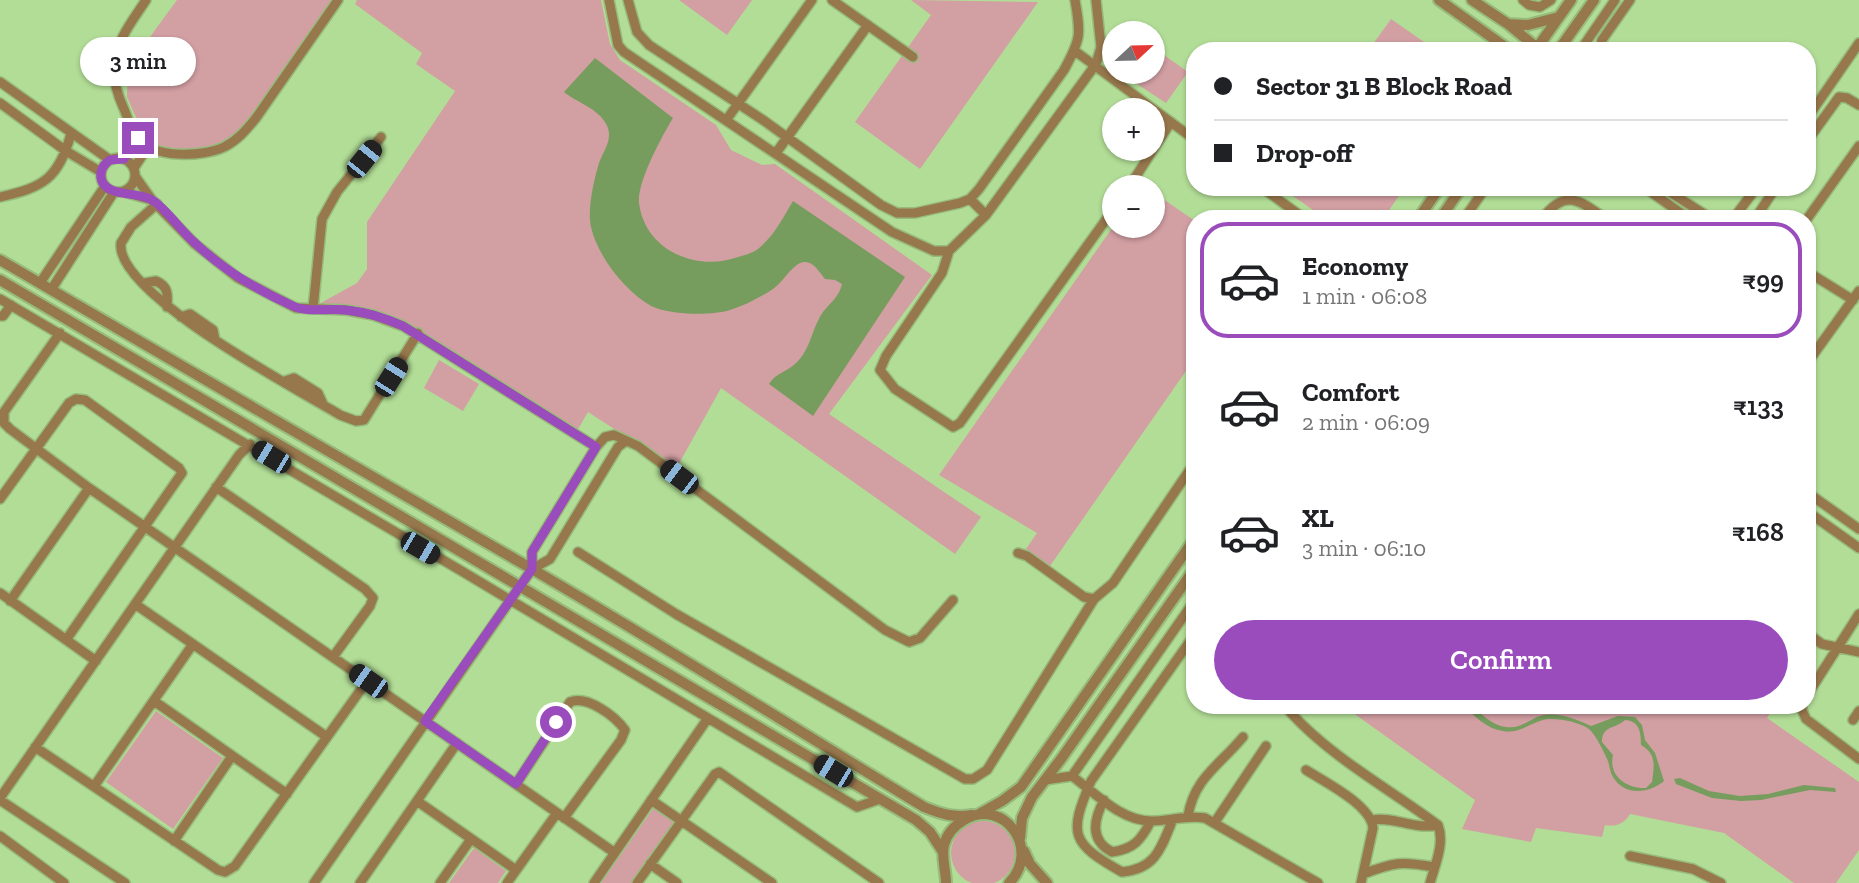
<!DOCTYPE html>
<html lang="en">
<head>
<meta charset="utf-8">
<style>
  body { margin:0; font-family:"Zilla Slab",serif; background:#f6f6f6; color:#202124; height:100vh; display:flex; flex-direction:column; font-size:26px; white-space:nowrap }
  * { box-sizing:border-box; margin:0 }
  p { font-size:23px; color:#757577 }
  .icon { flex:none; width:38px; height:38px; fill:none; stroke:currentColor; stroke-width:2; stroke-linecap:round; stroke-linejoin:round }
  .map { position:relative; flex:1; overflow:hidden }
  .sheet { position:absolute; left:1186px; top:210px; width:630px; height:504px; display:flex; flex-direction:column; background:#fff; border-radius:28px; box-shadow:0 2px 5px #0004 }
  .sheet>* { flex:none }
  .guide { position:absolute; left:1186px; top:42px; width:630px; height:154px; border-radius:28px; box-shadow:0 2px 5px #0004; display:grid; align-content:center; height:154px; padding:0 28px; background:#fff }
  .needle { width:46px; rotate:68deg }
  .tools { position:absolute; left:1102px; top:21px; display:grid; gap:14px }
  .tools a { display:grid; place-items:center; width:63px; height:63px; border-radius:50%; background:#fff; box-shadow:0 2px 5px #0004; font-size:35px }
  .end { position:absolute; width:32px; height:32px; margin:-16px; border:9px solid #9a4cbd; background:#fff; box-shadow:0 0 0 4px #fff }
  .from { border-radius:50% }
  .bubble { position:absolute; height:49px; border-radius:24px; background:#fff; box-shadow:0 2px 5px #0004; font-size:23px; font-weight:600; line-height:49px; text-align:center }
  .car { position:absolute; width:21px; height:42px; margin:-21px -10px; border-radius:9px; box-shadow:0 0 5px 2px #0007; background:linear-gradient(#222 24%,#8ab4d8 0 40%,#222 0 76%,#8ab4d8 0 86%,#222 0) }
  .guide b { display:flex; align-items:center; gap:24px; height:66px; font-size:26px }
  .guide b+b { border-top:2px solid #e0e0e0 }
  .guide i { width:18px; height:18px; background:#202124 }
  ul { padding:12px 0 0; list-style:none }
  li { display:flex; align-items:center; gap:21px; height:116px; margin:0 14px 10px; padding:0 14px; border:4px solid transparent; border-radius:28px }
  li div { flex:1 }
  li b { display:block; font-size:26px }
  li em { font-style:normal; font-weight:600 }
  li.current { border-color:#9a4cbd }
  li>.icon { width:63px; height:63px; stroke-width:1.5 }
  .button { display:flex; gap:14px; margin-top:auto; padding:14px 28px }
  .button a { flex:1; height:80px; border-radius:42px; background:#9a4cbd; color:#fff; font-size:28px; font-weight:600; line-height:80px; text-align:center }
  .map>svg:first-child { display:block }
</style>
</head>
<body>
<div class="map">
<svg width="1859" height="883" viewBox="0 0 1859 883">
  <rect width="100%" height="100%" fill="#b2dd96"/>
  <path fill="#d29fa3" d="M177 0H337L244 138 230 149 209 156 184 160 157 144 138 122 127 97 128 67Z
    M357 0H601L610 44 620 60 716 125 731 150 762 165 775 164 932 275 829 414 981 517 955 554 721 388 676 469 588 412 577 431 395 317 363 308 319 304 357 283 367 269V222L455 91 416 64 422 53 355 4Z
    M679 0H752L727 35Z
    M911 0 1038 2 920 169 855 122 931 15Z
    M1391 19 1437 51H1368Z
    M1154 48 1188 72 1166 103 1131 80 1137 72H1153Z
    M1280 187H1405L1383 219H1326Z
    M1153 192 1195 221V358L1050 566 1026 549 1037 533 939 475 1115 224V226H1153Z
    M439 360 479 384 463 411 424 388Z
    M1342 705H1776L1767 718 1859 782V850L1836 883H1794L1724 833 1630 814C1624 824 1616 827 1605 825L1602 837 1536 828 1531 842 1462 829 1475 800Z
    M156 711 223 758 173 829 106 782Z
    M655 806 676 821 632 883H601Z
    M951 853a32 32 0 1 1 64 0a32 32 0 1 1-64 0Z
    M474 848 506 871 498 883H449Z"/>
  <path fill="#779d5e" fill-rule="evenodd" d="M595 58 673 118C662 136 637 182 639 203 645 251 697 272 738 257 745 255 753 253 758 249 774 236 783 218 793 201L905 277 813 416 769 384C776 373 786 372 795 364 810 351 811 332 821 315 828 304 839 298 842 284L835 280 825 279C819 272 812 258 800 263 790 268 783 282 773 289 761 297 744 306 730 310 711 316 669 315 651 306 625 291 598 257 591 227 587 209 594 180 599 163 603 151 612 142 608 128 601 109 579 104 564 92Z
    M1463 705C1476 705 1488 725 1506 727 1519 729 1526 722 1537 717 1554 710 1576 719 1591 726L1618 716 1635 717 1642 725 1645 740 1655 753 1664 781C1650 793 1625 797 1613 777 1609 771 1610 763 1606 757 1603 750 1596 736 1590 730 1581 722 1554 717 1543 720 1528 724 1519 734 1503 731 1487 729 1474 716 1463 705ZM1625 720C1640 721 1641 733 1641 745 1657 754 1654 766 1652 782L1646 788C1627 789 1608 776 1613 755L1602 742C1602 725 1616 729 1625 720Z
    M1680 778 1709 791 1740 796 1768 794 1804 785 1835 788 1836 792 1810 790 1761 800 1741 801 1712 798 1676 784 1674 779Z"/>
  <g fill="none" stroke-linecap="round" stroke-linejoin="round">
    <g stroke="#96bb7d" stroke-width="12">
      <path id="minor" d="M146 0C133 20 115 42 114 67 113 80 119 98 124 109 128 118 131 131 137 138 154 159 203 157 224 147 238 140 246 130 256 118L338 0
        M609 0 618 45 624 52 892 232 934 251H949L986 215 1096 64 1101 47 1096 0
        M628 0 637 32 649 45 763 120 881 205 897 213H915L960 203 970 199 979 189 1064 70C1081 39 1081 35 1075 0
        M832 0 913 57
        M1523 0 1529 5 1540 7 1551 0
        M1075 51 1195 140
        M1580 51 1615 0
        M1599 51 1602 40 1630 0
        M0 82 110 160
        M0 103 66 151 101 172
        M1808 117 1859 43
        M727 119 812 0
        M1808 140 1839 97 1847 98 1859 105
        M776 153 868 25
        M101 175a17 17 0 1 1 34 0a17 17 0 1 1-34 0Z
        M124 159 137 138
        M134 168 148 147
        M135 176 152 200 195 244 238 278 296 308 346 310 373 315 403 326 596 447
        M1129 187 1171 122
        M1261 187 1305 219
        M1644 187 1689 219
        M1662 187 1712 219
        M124 192 152 200
        M0 197C44 187 58 179 71 134
        M970 199 986 215
        M157 204 131 227 121 243C114 293 299 390 340 415L356 421 364 420 418 333
        M1464 219 1486 187
        M1542 219C1565 188 1579 200 1606 219
        M1733 219 1757 187
        M1755 219 1776 187
        M1807 219 1859 146
        M949 251 942 273 886 356 880 370 895 389 953 427 960 423 1115 207
        M1808 272 1853 300
        M40 283 105 186
        M144 283 156 281C168 286 168 294 167 307
        M51 290 114 192
        M0 299C287 467 572 636 857 807L880 799
        M313 309 322 219 337 192 381 137
        M0 316H3L11 305
        M181 317 190 314 213 330 215 340
        M60 333 4 412V423L10 429 89 488 615 853
        M1808 362 1859 291
        M285 381 294 378 318 393 323 404
        M216 487 365 589 373 598 370 606 333 657
        M1808 493 1859 529
        M0 499 69 403 76 399 85 400 179 468 182 473 66 640
        M1808 512 1859 548
        M578 552 676 614 965 779H973L987 770 1094 599
        M1018 553 1027 556 1084 597 1094 599 1113 583 1195 462
        M532 569V552L596 447 605 437 614 435 638 446 885 630 909 642 920 638 953 600
        M0 593 96 661
        M10 601 89 488
        M135 604 327 737
        M1808 634 1822 644 1859 652
        M1808 694 1859 614
        M154 701 287 794
        M1294 705 1290 712C1332 758 1388 788 1438 825 1445 843 1435 865 1430 883
        M1802 705V710L1806 719 1859 759
        M1853 720 1859 711
        M35 747 218 870 225 872 235 866 367 681
        M1306 770C1325 782 1371 805 1373 828L1361 883
        M1072 776C1095 793 1121 821 1151 821 1169 821 1186 815 1205 818L1318 883
        M1045 780 1072 776 1195 600
        M516 784 570 702C587 695 615 716 625 730L621 740 564 818
        M95 785 193 644
        M0 798 239 455 250 444
        M0 800 125 883
        M651 800 772 883
        M1104 800C1094 819 1089 840 1112 852 1134 849 1141 840 1151 821
        M417 801 516 870
        M1188 816C1194 778 1220 765 1243 737
        M1173 819C1161 848 1156 869 1122 872 1071 843 1068 835 1091 781L1195 634
        M1372 820C1395 816 1413 830 1438 825
        M1215 822 1266 746
        M0 836 64 883
        M174 841 232 756
        M1630 856 1693 869 1721 883
        M650 864 677 883
        M1363 874C1395 862 1401 861 1434 867
        M314 883 532 569 550 559 618 447 626 441
        M360 883 457 743
        M440 883 471 839
        M507 883 557 813
        M594 883 708 718
        M637 883 715 774 719 772 879 883"/>
    </g>
    <g stroke="#96bb7d" stroke-width="14">
      <path id="tertiary" d="M1439 0 1511 51
        M1472 0 1508 24 1541 51
        M1508 24 1528 25 1559 17
        M1535 51 1571 0
        M1558 51 1594 0
        M1418 219 1440 187
        M1440 219 1462 187
        M0 260C176 364 355 466 532 569 664 646 794 728 924 807 941 814 954 818 972 815
        M0 280 916 820 930 832 943 852
        M979 814 1002 801 1021 787 1195 538
        M1020 838 1022 818 1032 797 1061 759 1195 568
        M1024 851 1030 864 1047 883
        M946 883C946 871 941 856 944 845 947 833 954 826 964 820 1004 796 1042 850 1009 883"/>
    </g>
    <use href="#minor" stroke="#97774c" stroke-width="9"/>
    <use href="#tertiary" stroke="#97774c" stroke-width="10"/>
  </g>
  <g fill="none" stroke-linecap="round" stroke-linejoin="round">
    <path stroke="#9a4cbd" stroke-width="9" d="M138 138 124 159 110 160C104 164 100 170 101 178 105 198 138 191 152 200 164 206 182 232 194 242 222 269 257 290 293 306 308 313 330 308 346 310 366 312 385 318 403 326L596 447 532 552V569L425 721 516 784 556 722"/>
  </g>
</svg>
<div class="tools">
<a><svg class="needle" viewBox="-14 -14 28 28"><path d="M0-13l5 13h-10z" fill="#e53935"/><path d="M0 13l5-13h-10z" fill="#757577"/></svg></a>
<a>+</a>
<a>−</a>
</div>
<i class="end from" style="left:556px;top:722px"></i>
<i class="end" style="left:138px;top:138px"></i>
<div class="bubble" style="left:80px;top:37px;width:116px">3 min</div>
<i class="car" style="left:364px;top:159px;rotate:39deg"></i>
<i class="car" style="left:391px;top:377px;rotate:32deg"></i>
<i class="car" style="left:271px;top:457px;rotate:301deg"></i>
<i class="car" style="left:679px;top:477px;rotate:307deg"></i>
<i class="car" style="left:420px;top:548px;rotate:120deg"></i>
<i class="car" style="left:368px;top:681px;rotate:305deg"></i>
<i class="car" style="left:833px;top:771px;rotate:301deg"></i>
<div class="guide">
<b><i class="from"></i>Sector 31 B Block Road</b>
<b><i></i>Drop-off</b>
</div>
<section class="sheet">
<ul>
<li class="current"><svg class="icon" aria-label="car" viewBox="0 0 24 24"><path d="M5 17H2v-5l4-1 3-4h7l3 4 3 1v5h-3M9 17h6M6 11h13"/><circle cx="7" cy="17" r="2"/><circle cx="17" cy="17" r="2"/></svg><div><b>Economy</b><p>1 min · 06:08</p></div><em>₹99</em></li>
<li><svg class="icon" aria-label="car" viewBox="0 0 24 24"><path d="M5 17H2v-5l4-1 3-4h7l3 4 3 1v5h-3M9 17h6M6 11h13"/><circle cx="7" cy="17" r="2"/><circle cx="17" cy="17" r="2"/></svg><div><b>Comfort</b><p>2 min · 06:09</p></div><em>₹133</em></li>
<li><svg class="icon" aria-label="car" viewBox="0 0 24 24"><path d="M5 17H2v-5l4-1 3-4h7l3 4 3 1v5h-3M9 17h6M6 11h13"/><circle cx="7" cy="17" r="2"/><circle cx="17" cy="17" r="2"/></svg><div><b>XL</b><p>3 min · 06:10</p></div><em>₹168</em></li>
</ul>
<div class="button"><a>Confirm</a></div>
</section>
</div>
</body>
</html>
